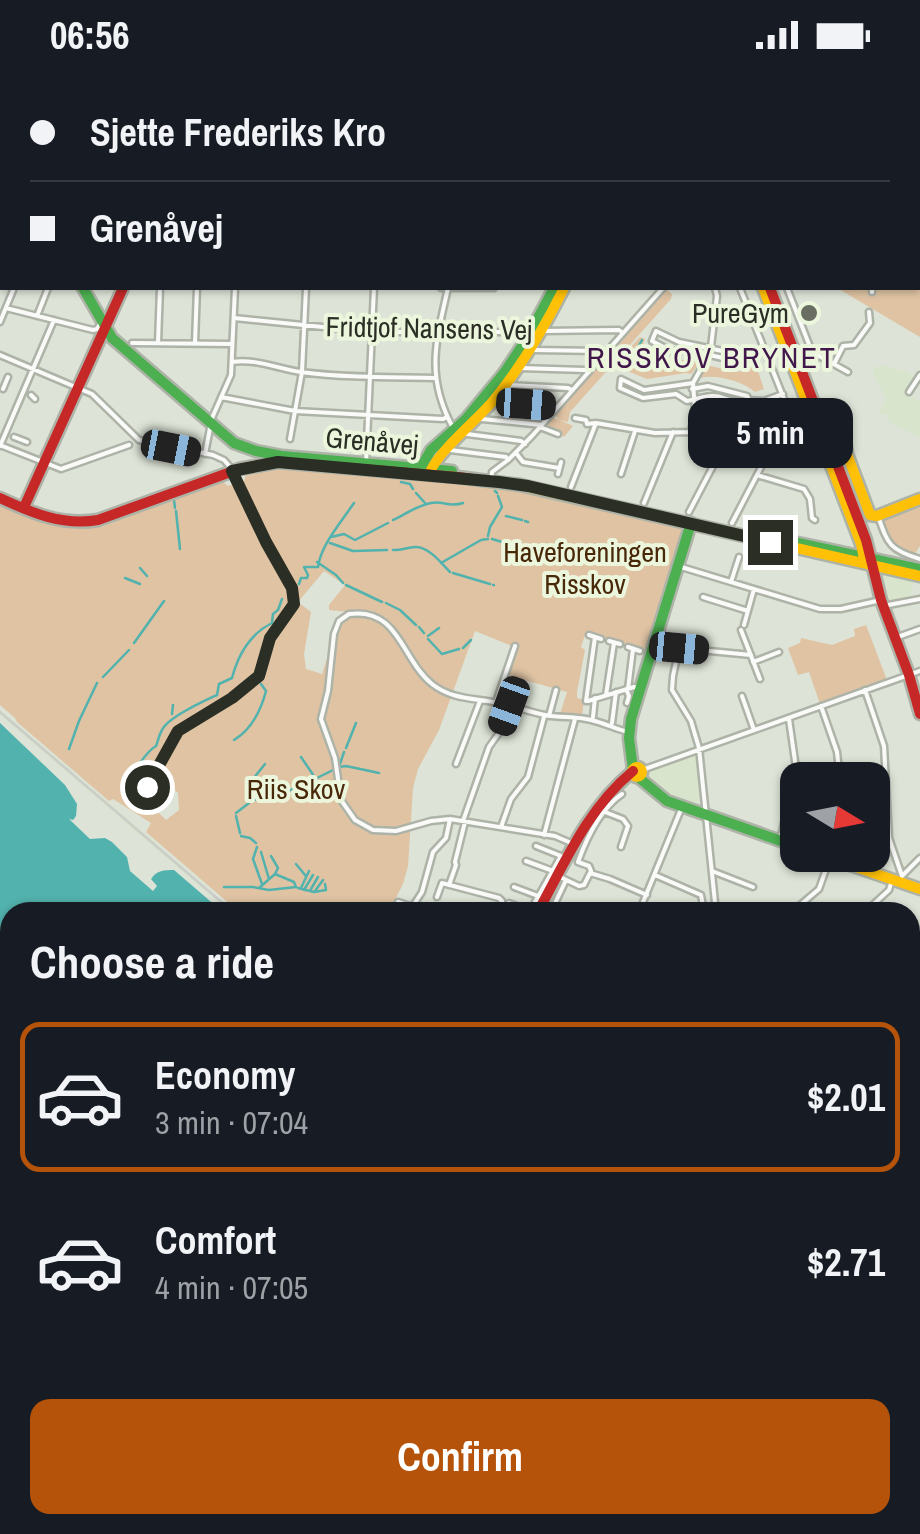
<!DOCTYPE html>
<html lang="en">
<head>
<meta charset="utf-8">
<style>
  body { margin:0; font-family:"Archivo Narrow",sans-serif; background:#242831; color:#f1f3f6; height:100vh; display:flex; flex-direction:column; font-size:38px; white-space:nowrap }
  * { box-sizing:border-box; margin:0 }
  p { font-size:32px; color:#9ea1a6 }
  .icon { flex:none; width:55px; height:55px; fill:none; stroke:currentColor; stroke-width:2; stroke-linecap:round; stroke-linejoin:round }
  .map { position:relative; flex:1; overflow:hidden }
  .details { position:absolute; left:0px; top:832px; width:920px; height:632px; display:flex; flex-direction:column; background:#171b24; border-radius:30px 30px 0 0; box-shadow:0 2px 8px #0004 }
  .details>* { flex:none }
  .guide { position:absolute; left:0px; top:0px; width:920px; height:220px; box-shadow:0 2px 8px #0004; display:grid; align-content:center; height:220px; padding:0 30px; background:#171b24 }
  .needle { width:65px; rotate:100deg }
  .tools { position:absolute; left:780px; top:692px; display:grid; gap:20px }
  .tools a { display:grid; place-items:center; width:110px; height:110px; border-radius:20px; background:#171b24; box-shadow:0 2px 8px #0004; font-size:50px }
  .end { position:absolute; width:45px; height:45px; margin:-22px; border:12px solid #2a2e24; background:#fff; box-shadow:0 0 0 5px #fff }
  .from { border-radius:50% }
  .bubble { position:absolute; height:70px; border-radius:20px; background:#171b24; box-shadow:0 2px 8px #0004; font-size:32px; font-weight:700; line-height:70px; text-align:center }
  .car { position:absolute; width:30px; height:60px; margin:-30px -15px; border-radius:12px; box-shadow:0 0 8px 2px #0007; background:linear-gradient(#222 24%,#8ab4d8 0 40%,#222 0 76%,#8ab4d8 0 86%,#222 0) }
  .guide b { display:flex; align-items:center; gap:35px; height:95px; font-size:38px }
  .guide b+b { border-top:2px solid #363941 }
  .guide i { width:25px; height:25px; background:#f1f3f6 }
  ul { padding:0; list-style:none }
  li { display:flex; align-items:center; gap:30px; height:150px; margin:0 20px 15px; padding:0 10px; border:5px solid transparent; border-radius:20px }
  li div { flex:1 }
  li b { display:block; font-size:38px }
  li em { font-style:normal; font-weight:700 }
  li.selected { border-color:#b45309 }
  li>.icon { width:90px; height:90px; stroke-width:1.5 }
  h2 { padding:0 30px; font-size:45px; line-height:120px }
  .cta { display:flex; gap:20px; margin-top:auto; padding:20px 30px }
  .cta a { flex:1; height:115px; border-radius:20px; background:#b45309; color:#fff; font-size:40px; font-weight:700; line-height:115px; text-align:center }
  .status { display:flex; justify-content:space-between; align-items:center; height:70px; padding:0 50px; background:#171b24; direction:ltr }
  .status svg { height:28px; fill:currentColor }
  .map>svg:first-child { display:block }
</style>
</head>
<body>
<div class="status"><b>06:56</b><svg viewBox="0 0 49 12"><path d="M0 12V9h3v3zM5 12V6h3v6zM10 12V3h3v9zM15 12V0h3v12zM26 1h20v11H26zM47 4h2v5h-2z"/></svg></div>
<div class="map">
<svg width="920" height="1464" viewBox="0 0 920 1464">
  <rect width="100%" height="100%" fill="#dde3d6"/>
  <path fill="#d9e4cc" d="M881 295 907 302 916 308 907 322 920 332V367L889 352 887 344H878L886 329 872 300Z
    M881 504 914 510 909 528 886 534Z
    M0 640 134 754 235 842H230L150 774 0 645Z
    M696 684 701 728 698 729 699 737 670 728 650 712 652 700Z"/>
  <path fill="#dfc3a3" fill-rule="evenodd" d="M875 0H920V267L837 218H918V2H873Z
    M665 218 672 224 671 229 570 342 568 352 560 350 573 356 564 367 547 354 553 347 559 350 554 344Z
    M640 267 645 269 642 277 668 289 701 291 691 304 686 303 647 309 618 297 615 294Z
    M756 295 764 319 755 322C742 311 716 304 699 308L710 296 737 302Z
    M270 398 470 412 527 419 645 446 686 459 649 582 586 562 581 577 585 580 577 622V628L584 630 582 646 560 644 567 622 504 604 512 576 475 561 439 660 418 699 413 718 408 796 403 814 389 842H239L146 762 151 753 113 729 109 731 17 652 15 648 0 635V431C39 449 57 460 101 457L221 410 228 416 244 411 247 401ZM324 501 345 515 329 535V540L348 542 337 558 322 604 306 599 304 584 311 542 298 532ZM154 702 178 723 179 740 166 750 158 742 153 745 132 724 137 716 145 713Z
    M920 433V476L914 485C892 478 890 471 881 450L882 448Z
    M866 555 887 610 820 634 809 602 798 605 788 578 800 573 801 568 832 575 855 566 854 559Z
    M910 1416H920V1464H799L794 1455H910Z"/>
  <path fill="#52b2ad" d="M0 653 65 715 77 734 76 746 73 750 69 749 90 769 105 768 112 772 127 787 130 801 153 821 157 816 151 809C157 800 164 800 174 800L217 837 218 842H10V1455H783L789 1464H0Z"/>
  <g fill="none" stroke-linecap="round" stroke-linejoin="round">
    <path stroke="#52b2ad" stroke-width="2.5" d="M642 270 637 279 666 296
      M401 412 410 414 413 419
      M495 421 497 423
      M416 423 425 433
      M174 430 175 438
      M176 441 180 479
      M506 446 522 450
      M393 450C404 445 418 435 431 433 444 430 447 438 463 433
      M525 451 528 452
      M488 466 490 457 502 437 498 426
      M331 467 344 464 355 470 388 453
      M492 469 509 474
      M330 473 353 481 387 480
      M393 480C402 481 409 476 417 477 430 478 442 494 450 502
      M317 492 336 505 343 513
      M441 493 481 470 488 469
      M140 498 147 506
      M453 503 490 514
      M125 508 140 514
      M299 514 301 508H307L308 505 304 497H318C321 475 341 452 354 433
      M346 515 382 532
      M493 515H494
      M386 533 400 540 416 555
      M419 557 424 563
      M428 566 439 558
      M428 569 442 584 459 579
      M134 573 164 531
      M463 578 471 570
      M103 607 129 580
      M172 644 173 635
      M234 670C252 659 261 640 266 621L261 614
      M346 678 356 653
      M69 679 79 651 97 613
      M344 682 339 697 346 696 379 703
      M301 687 320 715
      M265 694 249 714 254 730 284 722
      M130 705C139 697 146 681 156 676 158 671 159 665 162 660 168 647 204 631 217 625L219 614 232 608C238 585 250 564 272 553L273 544 278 540 282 529
      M303 715 333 700
      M288 721 295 718
      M236 743 249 733
      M236 746 240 763
      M241 766 250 768 256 773
      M257 777 253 789 262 814
      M261 782 269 809
      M296 794 305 805
      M224 817H253L269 820 296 817 294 812 275 804
      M259 818 275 804 278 798 271 786
      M298 818 314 822 326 820 325 814
      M301 818 309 801
      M311 819 318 807
      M304 820 313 805
      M315 821 323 810"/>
    <g stroke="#aeb3a8" stroke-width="9">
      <path id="street" d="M28 0 29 2
        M582 0V2
        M679 0V2
        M729 0V2
        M108 2 109 0
        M496 2 497 0
        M777 2 784 0
        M872 2 874 0
        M918 19H920
        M918 49H920
        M918 78H920
        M918 107H920
        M918 138H920
        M0 153H2
        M0 206H2
        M441 218H494
        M448 218C436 271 425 306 453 358
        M740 218 794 354
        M787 218 812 282 848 302
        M872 222V218
        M6 238 93 260 97 259 100 254
        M716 241 738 244
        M37 246 48 218
        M234 248 372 262H528
        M715 248 732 250 740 248
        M0 252 14 218
        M543 261 619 260 623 263
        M656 261 679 272 737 284 745 281 747 287 736 291 688 280 671 281 652 271Z
        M132 273 232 274
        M158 273 160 218
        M195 273 197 218
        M711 277 717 226 715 218
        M532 280 601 281 606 283
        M0 285 92 324 139 370 213 385 224 390 231 398 257 455 292 518 294 534 271 568 259 606 232 628 178 661 147 717
        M232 292C254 288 279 299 301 302 346 308 391 307 435 308
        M834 294 843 276 854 275 870 253 869 242
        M520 298 585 300 589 302
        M508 315 568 318 572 320
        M3 319 8 307
        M692 319 708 316 747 326 749 330 764 331 765 340C745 341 731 327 714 326 706 325 695 330 687 331L676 324 643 328 620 318 621 309 644 320 693 313
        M909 322 920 305
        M31 325 35 329
        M221 327 295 341 443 349 447 347
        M495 331 557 338
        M764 331 783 324
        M575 348 586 350 587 354 596 353 655 363 691 362 729 374 777 381 796 377 820 367
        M482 349 542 355
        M540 357 558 364
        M691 362 695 340 693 313 708 286
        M467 364 521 371 525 374
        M14 367 27 372
        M290 369 302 302 306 218
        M0 375 61 399 129 375
        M0 376 54 250
        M450 380 506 387 508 390
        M516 383 523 392 559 398
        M205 384 212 348 231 305 235 218
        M366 393 374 218
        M558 404 561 392
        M621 404 635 361
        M757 405 804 419 810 429 812 448 815 450
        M491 410 492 402 508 390 532 366 663 218
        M571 417 596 353
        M644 433 673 362
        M689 442 724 375
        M878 446C888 475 890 480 920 489
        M732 453 770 380
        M678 496 820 539H841L881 530
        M731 512 739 487
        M703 527 748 541
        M883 536 920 529
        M744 555 754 519
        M741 560 760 609
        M589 565 601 569
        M895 568 920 559
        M609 571 620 574
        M655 573 679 578 751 585
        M628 577 640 581
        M679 578 673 606 672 620 691 651 699 678 716 842
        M753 592 779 582
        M626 619 629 626 627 633
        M628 619 633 579
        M865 620 884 676 889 768 902 806
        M606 625 614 573
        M742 626 754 660
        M586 631 595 567
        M588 631 634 617 641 619
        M496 632 515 576
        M821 636 837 682 840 710
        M549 646 556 620
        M593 647 595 628
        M612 653 616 622
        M456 694 480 631
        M642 700 920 601
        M605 742 623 749 628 756 621 777
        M463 751 489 677 499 663 509 636
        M501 757 511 729 528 707 544 647
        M544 765 575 649
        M780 771 796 698 789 649
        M571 773 555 766 450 749 431 751 396 761 373 760 355 750 341 730 335 688 321 649 328 621 334 564 339 551 349 544C399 537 401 589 432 614 452 630 476 628 499 633 515 636 529 642 545 645 560 648 576 646 591 650 604 653 616 659 628 662
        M526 791 553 801
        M591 801 589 796 578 792C587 767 600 739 622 724
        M712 801 753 817
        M655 805 701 825 704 842
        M558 806 579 816 584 815 590 803 610 809 647 825
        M902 806 920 788
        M449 815 456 795 455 792 465 752
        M514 817 538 826
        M437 827 442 813 499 828 502 831 498 842
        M398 832 427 842
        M509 833 530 841 561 786 536 776
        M409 842 422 822 433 782 446 768 450 749
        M551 842 566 810
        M639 842 682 737
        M792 842 819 819 830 788
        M865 842 889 820 892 810
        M910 868 920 874
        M910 890 920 881
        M910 958 920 950
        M910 973 920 980
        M910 1053 920 1029
        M910 1128H920
        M910 1137H920
        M910 1146 914 1141
        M910 1218 920 1205
        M910 1276 920 1267
        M910 1351 920 1343
        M910 1414 920 1411"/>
    </g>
    <g stroke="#aeb3a8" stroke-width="15">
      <path id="fast" d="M683 0V2
        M219 2 220 0
        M654 2 656 0
        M663 2 665 0
        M0 105H2
        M83 218 112 268 234 373
        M234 373 256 381 282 386 452 401
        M419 401 431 380 466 349 504 303 526 270 554 218
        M798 473 920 499
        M633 699 629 668 631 649 691 453
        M638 707 667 731 798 777
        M910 1225 920 1240"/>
    </g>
    <g stroke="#aeb3a8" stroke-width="15">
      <path id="slow" d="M690 0 691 2
        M0 24 2 37
        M763 218 861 474 864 489
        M824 366 838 361 844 365 847 384 870 445 877 446 920 429
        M431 400C441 379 476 351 493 331 522 296 544 258 564 218
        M520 415 920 506
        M632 702a5 5 0 1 1 10 0a5 5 0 1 1-10 0Z
        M821 785 920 819"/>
    </g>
    <g stroke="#aeb3a8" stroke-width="15">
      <path id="jam" d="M770 218 866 470 881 530 909 605 920 644
        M0 428C32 443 62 456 98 450L239 399 278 392 458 407 520 415
        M25 435 123 218
        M538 842C565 792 588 738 633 701"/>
    </g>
    <use href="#street" stroke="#fafbf9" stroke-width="4"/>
    <use href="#fast" stroke="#4caf50" stroke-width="10"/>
    <use href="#slow" stroke="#ffc107" stroke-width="10"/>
    <use href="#jam" stroke="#c62828" stroke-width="10"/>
    <path stroke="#cbcdc8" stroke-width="2.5" d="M0 642 233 842
      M910 1133H920"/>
  </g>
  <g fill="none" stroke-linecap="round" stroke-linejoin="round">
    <path stroke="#2a2e24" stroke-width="12" d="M147 717 178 661 232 628 259 606 270 568 294 534 292 518 266 472 232 401 278 392 499 412 528 416 770 472"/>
  </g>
  <circle fill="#696d62" stroke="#ebf6dd" stroke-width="4" cx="809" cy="243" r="10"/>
  <g text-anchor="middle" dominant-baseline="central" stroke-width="8" stroke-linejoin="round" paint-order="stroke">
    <g font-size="28" fill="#2a2e24" stroke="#ebf6dd" text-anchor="end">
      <text x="789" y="243">PureGym</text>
    </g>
    <g font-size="28" fill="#2a2e24" stroke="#ebf6dd">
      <text transform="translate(429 258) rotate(1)">Fridtjof Nansens Vej</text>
      <text transform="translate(372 371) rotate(5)">Grenåvej</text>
    </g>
    <g font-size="28" fill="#482809" stroke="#ebf6dd">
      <text x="585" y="482">Haveforeningen<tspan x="585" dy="32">Risskov</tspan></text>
      <text x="296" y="719">Riis Skov</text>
    </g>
    <g font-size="30" letter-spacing="2.5" fill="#41174b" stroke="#ebf6dd">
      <text x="712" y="287">RISSKOV BRYNET</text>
    </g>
  </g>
</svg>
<div class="tools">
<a><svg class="needle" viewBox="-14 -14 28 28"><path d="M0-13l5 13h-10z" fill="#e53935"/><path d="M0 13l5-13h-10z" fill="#9ea1a6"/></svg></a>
</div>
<i class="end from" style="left:147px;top:717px"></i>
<i class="end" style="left:770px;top:472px"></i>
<div class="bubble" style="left:688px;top:328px;width:165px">5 min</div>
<i class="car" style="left:526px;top:334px;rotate:94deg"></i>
<i class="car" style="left:171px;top:378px;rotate:101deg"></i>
<i class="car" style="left:679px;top:578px;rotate:95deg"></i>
<i class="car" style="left:509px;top:636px;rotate:200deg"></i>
<div class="guide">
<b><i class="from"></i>Sjette Frederiks Kro</b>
<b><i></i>Grenåvej</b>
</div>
<section class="details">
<h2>Choose a ride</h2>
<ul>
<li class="selected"><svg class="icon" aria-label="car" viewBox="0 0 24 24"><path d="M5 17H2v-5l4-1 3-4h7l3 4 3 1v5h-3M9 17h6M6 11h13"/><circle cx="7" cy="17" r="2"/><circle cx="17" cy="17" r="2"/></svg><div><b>Economy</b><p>3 min · 07:04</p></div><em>$2.01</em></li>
<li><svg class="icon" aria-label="car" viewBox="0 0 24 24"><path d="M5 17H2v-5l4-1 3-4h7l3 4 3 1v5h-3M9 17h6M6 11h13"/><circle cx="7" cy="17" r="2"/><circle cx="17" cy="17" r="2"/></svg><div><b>Comfort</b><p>4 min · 07:05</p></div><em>$2.71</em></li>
</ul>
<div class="cta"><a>Confirm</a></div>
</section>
</div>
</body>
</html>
